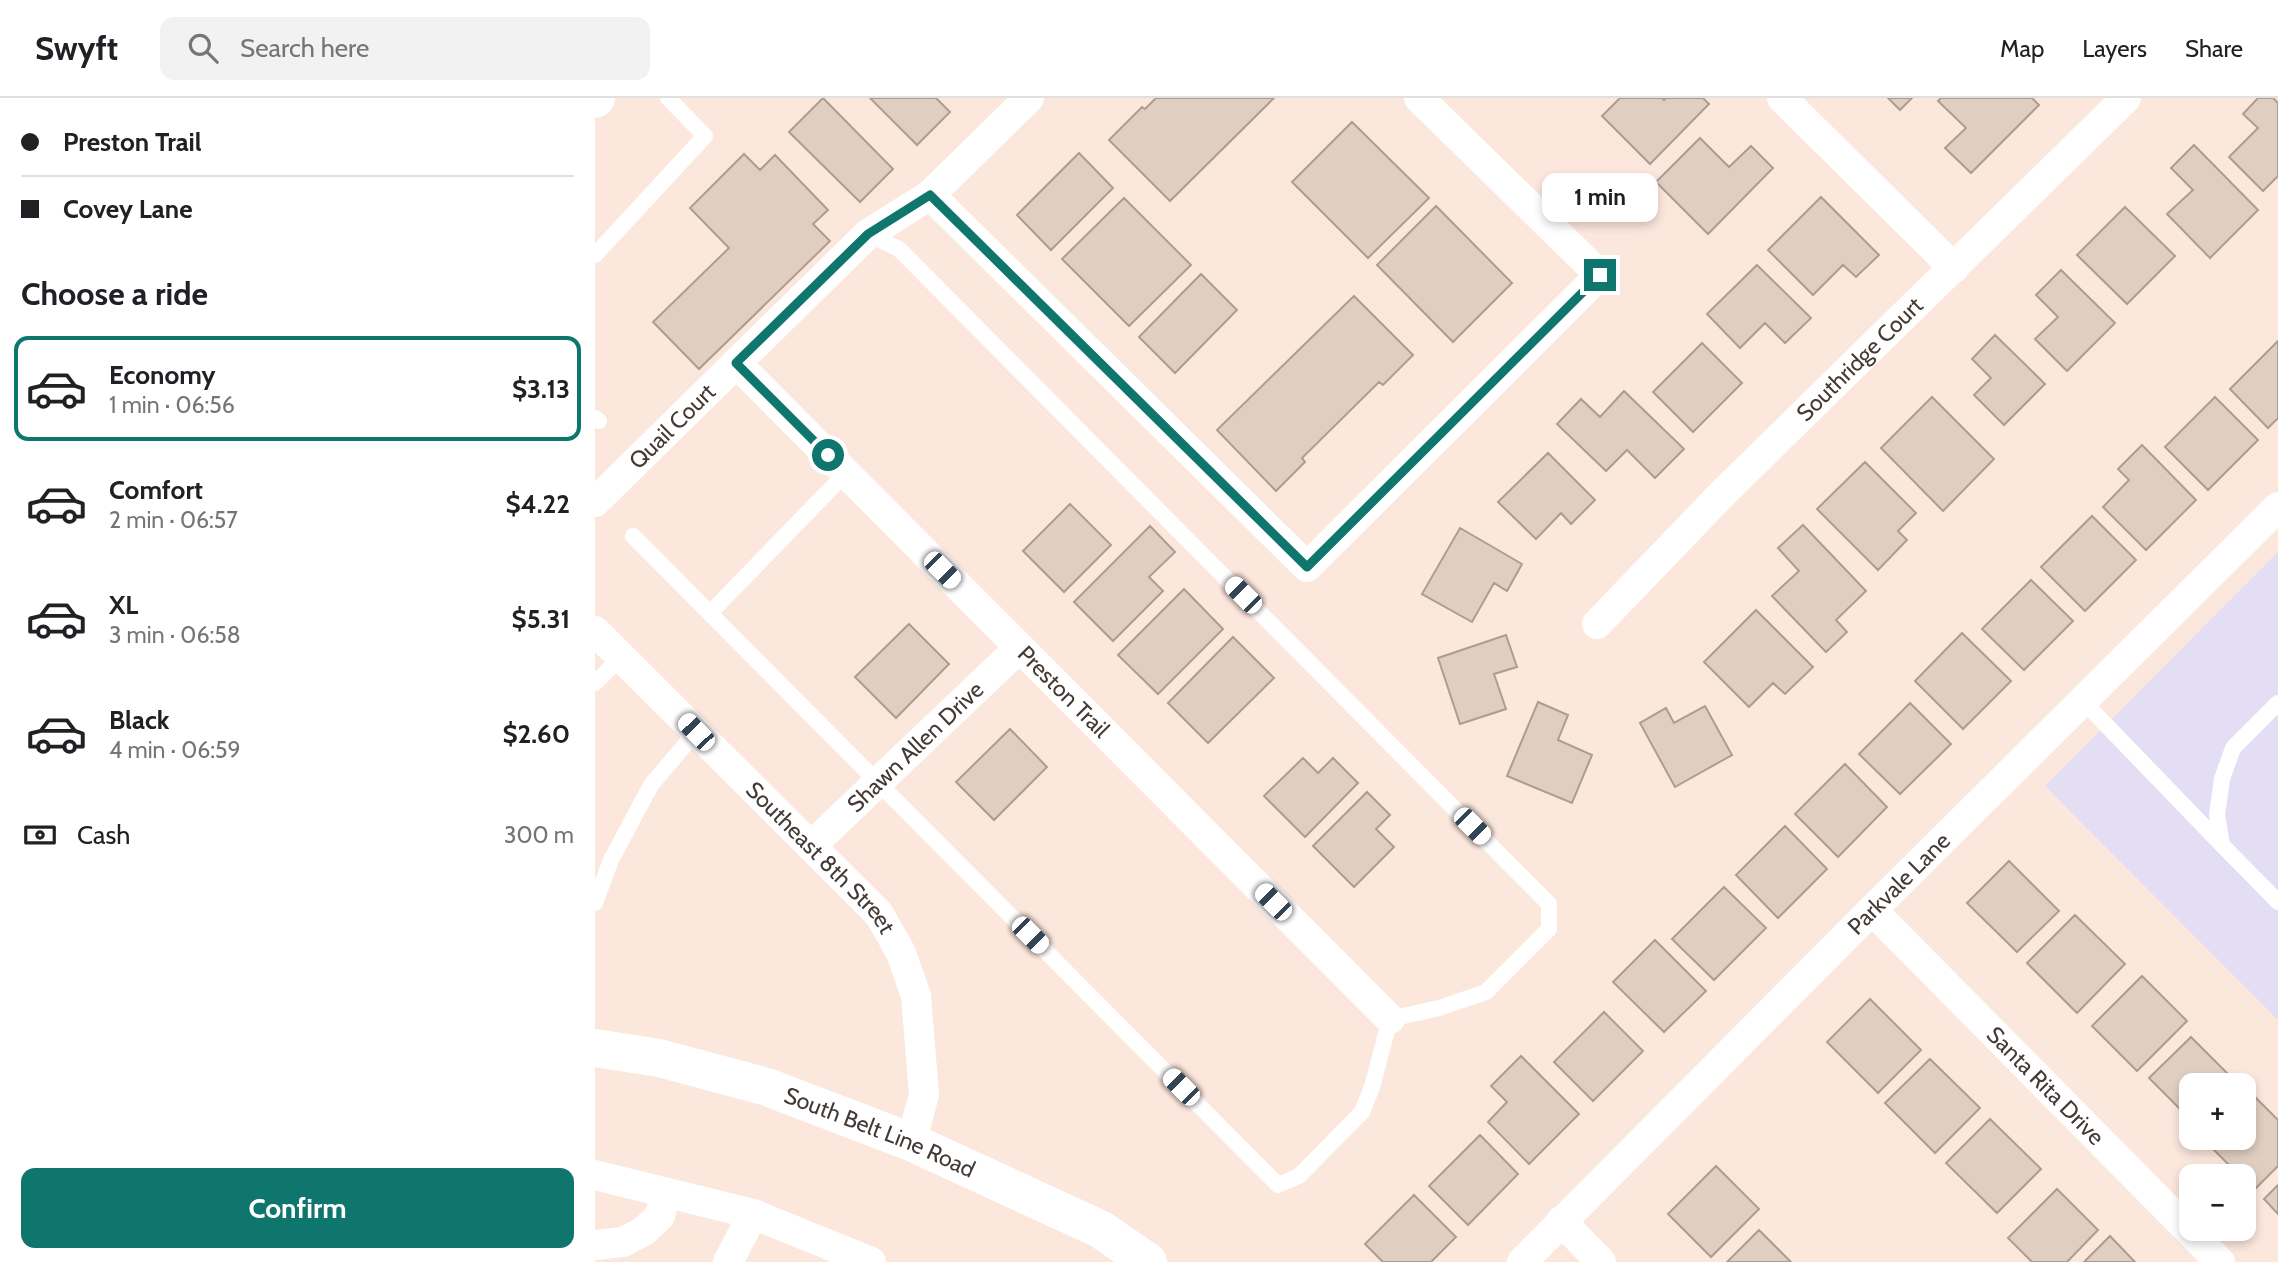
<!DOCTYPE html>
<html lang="en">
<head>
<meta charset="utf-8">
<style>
  body { margin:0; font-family:Cabin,sans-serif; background:#f2f2f2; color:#202124; height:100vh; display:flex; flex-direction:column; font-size:26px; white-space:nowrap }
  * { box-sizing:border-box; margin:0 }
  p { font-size:23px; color:#757577 }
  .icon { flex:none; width:38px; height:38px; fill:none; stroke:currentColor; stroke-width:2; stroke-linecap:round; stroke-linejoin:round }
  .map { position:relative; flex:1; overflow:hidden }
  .drawer { display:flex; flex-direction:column; background:#fff; width:595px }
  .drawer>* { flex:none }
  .banner { display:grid; align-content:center; height:154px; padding:0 21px; background:#fff }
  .fabs { position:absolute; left:1584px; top:975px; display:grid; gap:14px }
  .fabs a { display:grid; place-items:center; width:77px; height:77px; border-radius:14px; background:#fff; box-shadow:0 4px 10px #0003; font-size:35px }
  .end { position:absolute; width:32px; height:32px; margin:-16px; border:9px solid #0f766e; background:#fff; box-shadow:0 0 0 4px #fff }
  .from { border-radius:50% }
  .bubble { position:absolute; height:49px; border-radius:14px; background:#fff; box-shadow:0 4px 10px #0003; font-size:23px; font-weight:800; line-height:49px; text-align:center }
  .car { position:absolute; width:21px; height:42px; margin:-21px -10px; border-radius:9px; box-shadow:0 0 5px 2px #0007; background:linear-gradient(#fff 24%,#345 0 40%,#fff 0 76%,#345 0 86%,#fff 0) }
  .banner b { display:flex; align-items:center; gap:24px; height:66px; font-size:26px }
  .banner b+b { border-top:2px solid #e0e0e0 }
  .banner i { width:18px; height:18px; background:#202124 }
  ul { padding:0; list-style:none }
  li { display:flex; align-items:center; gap:21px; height:105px; margin:0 14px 10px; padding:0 7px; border:4px solid transparent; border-radius:14px }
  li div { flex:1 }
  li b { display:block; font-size:26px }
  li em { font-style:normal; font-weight:800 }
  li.selected { border-color:#0f766e }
  li>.icon { width:63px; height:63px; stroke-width:1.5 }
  h2 { padding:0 21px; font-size:32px; line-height:84px }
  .pay { display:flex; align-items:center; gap:18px; height:77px; padding:0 21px; font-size:26px }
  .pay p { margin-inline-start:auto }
  .cta { display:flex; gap:14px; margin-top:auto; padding:14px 21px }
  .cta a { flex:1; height:80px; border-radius:14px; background:#0f766e; color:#fff; font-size:28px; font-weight:800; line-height:80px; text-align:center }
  header { display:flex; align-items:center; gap:42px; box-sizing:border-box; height:98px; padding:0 35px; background:#fff; border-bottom:2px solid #e0e0e0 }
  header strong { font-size:33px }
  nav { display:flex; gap:38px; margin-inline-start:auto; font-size:24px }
  .search { width:490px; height:63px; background:#f2f2f2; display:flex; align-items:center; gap:18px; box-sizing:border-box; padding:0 24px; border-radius:14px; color:#757577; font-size:26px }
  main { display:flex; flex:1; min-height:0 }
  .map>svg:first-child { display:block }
</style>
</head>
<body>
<header>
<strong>Swyft</strong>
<div class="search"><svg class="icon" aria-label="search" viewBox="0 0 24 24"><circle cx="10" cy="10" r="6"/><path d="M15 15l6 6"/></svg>Search here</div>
<nav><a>Map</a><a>Layers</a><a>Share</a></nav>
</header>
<main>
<section class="drawer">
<div class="banner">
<b><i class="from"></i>Preston Trail</b>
<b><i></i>Covey Lane</b>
</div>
<h2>Choose a ride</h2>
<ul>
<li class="selected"><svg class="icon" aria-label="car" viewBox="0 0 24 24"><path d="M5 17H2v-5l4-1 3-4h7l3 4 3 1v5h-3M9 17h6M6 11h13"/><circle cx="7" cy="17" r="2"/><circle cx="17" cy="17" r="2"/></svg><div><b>Economy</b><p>1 min · 06:56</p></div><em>$3.13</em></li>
<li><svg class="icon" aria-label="car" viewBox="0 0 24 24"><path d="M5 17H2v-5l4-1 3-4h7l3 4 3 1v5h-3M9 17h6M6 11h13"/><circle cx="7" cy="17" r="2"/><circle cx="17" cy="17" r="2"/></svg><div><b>Comfort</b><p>2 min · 06:57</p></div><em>$4.22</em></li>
<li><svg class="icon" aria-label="car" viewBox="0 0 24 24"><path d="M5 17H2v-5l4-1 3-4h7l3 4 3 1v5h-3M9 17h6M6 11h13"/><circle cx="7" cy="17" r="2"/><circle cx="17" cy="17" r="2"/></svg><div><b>XL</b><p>3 min · 06:58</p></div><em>$5.31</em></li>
<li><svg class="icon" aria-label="car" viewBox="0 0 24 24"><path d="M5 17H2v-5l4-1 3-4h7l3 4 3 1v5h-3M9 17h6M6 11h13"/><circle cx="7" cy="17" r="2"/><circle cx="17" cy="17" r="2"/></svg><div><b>Black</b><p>4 min · 06:59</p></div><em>$2.60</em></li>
</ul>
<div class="pay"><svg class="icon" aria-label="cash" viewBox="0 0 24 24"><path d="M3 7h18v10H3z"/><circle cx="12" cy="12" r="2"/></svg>Cash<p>300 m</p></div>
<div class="cta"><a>Confirm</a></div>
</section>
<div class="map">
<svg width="1683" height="1164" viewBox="0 0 1683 1164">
  <rect width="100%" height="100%" fill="#fce7dd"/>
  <path fill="#e4def4" d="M1683 454V922L1450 688Z"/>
  <path fill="#e0cfc1" stroke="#ad9d90" stroke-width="2" d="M228 0 298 71 265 104 194 34Z
    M275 0H341L355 14 322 47Z
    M561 0H679L575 103 514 42 547 9 550 11Z
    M1025 0H1067L1069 2 1071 0H1108L1114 6 1055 66 1007 18Z
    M1293 0H1317L1305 12Z
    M1346 0H1437L1444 7 1376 75 1350 50 1371 30 1343 3Z
    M1663 0H1678L1683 5V78L1668 93 1634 59 1663 30 1648 16Z
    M757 24 834 100 773 160 697 84Z
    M1105 40 1134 69 1156 48 1178 70 1113 136 1061 84Z
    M1599 47 1663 112 1615 160 1572 116 1598 92 1576 70Z
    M484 55 518 90 456 152 422 117Z
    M149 56 165 72 180 57 233 112 218 126 235 143 104 271 58 224 134 150 95 110Z
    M1226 99 1284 157 1261 179 1248 167 1218 197 1173 152Z
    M529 100 596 167 534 228 467 161Z
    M841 108 917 185 858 244 782 167Z
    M1530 109 1580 158 1532 206 1482 157Z
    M1162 167 1216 220 1190 245 1170 225 1145 250 1112 216Z
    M1466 172 1520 225 1472 273 1440 241 1463 219 1441 197Z
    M606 176 642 212 580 275 544 239Z
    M759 198 818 257 788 287 784 284 707 360 710 364 681 393 622 332Z
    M1400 237 1450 286 1409 327 1379 297 1396 280 1377 261Z
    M1683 243V320L1673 330 1635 291Z
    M1107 245 1147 285 1098 334 1058 294Z
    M1029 293 1089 351 1060 380 1032 352 1011 373 962 326 986 301 1005 319Z
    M1337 299 1399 361 1348 413 1286 350Z
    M1620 299 1663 342 1613 392 1570 349Z
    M1547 347 1601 402 1551 452 1508 409 1534 382 1523 371Z
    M953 355 1000 402 976 426 966 415 941 441 903 404Z
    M1270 364 1321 415 1303 433 1312 442 1283 472 1222 411Z
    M475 406 516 447 469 494 428 453Z
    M1497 418 1541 462 1490 513 1446 469Z
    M1208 427 1271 493 1241 522 1252 534 1231 554 1177 498 1204 473 1183 450Z
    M555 428 580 454 554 479 568 493 518 543 479 504Z
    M865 430 927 466 912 493 899 485 877 524 827 496Z
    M1436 482 1478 523 1429 572 1387 531Z
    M589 491 628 531 563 596 523 557Z
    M1161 512 1218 569 1190 596 1178 585 1154 609 1109 564Z
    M314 526 354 566 301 620 260 579Z
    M1367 535 1416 583 1368 631 1320 583Z
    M911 537 922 569 899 576 911 611 865 626 843 560Z
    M638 539 679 580 613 645 573 605Z
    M943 604 973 617 963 642 997 657 977 705 912 678Z
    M1315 605 1356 646 1305 696 1264 656Z
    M1110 608 1137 657 1080 689 1045 625 1071 610 1079 625Z
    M415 631 452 669 399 722 361 684Z
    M708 660 723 675 738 660 763 685 710 739 669 698Z
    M1250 666 1292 709 1243 759 1200 716Z
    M772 694 795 717 781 731 799 749 759 789 718 748Z
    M1190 728 1232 771 1183 820 1141 777Z
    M1414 763 1464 813 1422 854 1372 805Z
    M1129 789 1171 830 1119 882 1077 841Z
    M1480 817 1530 866 1482 915 1432 865Z
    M1060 842 1111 893 1069 934 1018 884Z
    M1547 878 1592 923 1542 973 1497 928Z
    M1275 901 1326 952 1283 995 1232 944Z
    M1009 914 1048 953 998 1003 959 964Z
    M1596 939 1644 987H1596V1022L1554 980Z
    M926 958 984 1016 934 1066 893 1024 912 1004 896 988Z
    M1335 961 1385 1010 1340 1055 1290 1005Z
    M1657 996 1683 1022V1068L1659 1092 1648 1081V1078H1645L1610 1043 1613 1040H1648V1004Z
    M1395 1021 1446 1071 1402 1115 1351 1065Z
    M885 1037 923 1076 873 1127 834 1088Z
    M1121 1068 1164 1111 1116 1159 1073 1116Z
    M1683 1087V1116L1669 1101Z
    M1462 1091 1503 1132 1472 1164H1437L1413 1140Z
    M819 1097 861 1139 836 1164H788L770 1146Z
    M1164 1132 1196 1164H1132Z
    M1515 1138 1540 1164H1489Z"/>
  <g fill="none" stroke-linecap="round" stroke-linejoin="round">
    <path stroke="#fff" stroke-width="16" d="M0 157 110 38 73 0
      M0 320 4 323
      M38 438 683 1087 704 1078 767 1014 777 989 795 921 844 910 891 894 954 831V806L304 151 273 136
      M115 515 251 375
      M0 585 26 559
      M1488 603 1627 747
      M1683 605 1638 650 1627 681 1622 717 1627 747 1683 804
      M0 805 16 762 56 687 101 634"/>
    <g stroke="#fff" stroke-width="30">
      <path d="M1187 0 1359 170"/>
      <path d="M335 97 712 469 1005 177 824 0"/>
      <path id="s1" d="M141 265 795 921"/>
      <path id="s2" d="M0 404 273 136 335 97 434 0"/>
      <path id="s3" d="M1002 526 1128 395 1531 0"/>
      <path id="s4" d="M0 533 284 816 306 855 321 898 329 997 316 1044"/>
      <path id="s5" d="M216 748 424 550"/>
      <path id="s6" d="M1277 812 1625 1164"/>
      <path d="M0 1077 158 1116 276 1164"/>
      <path d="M966 1123 1006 1164"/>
      <path d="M0 1147 28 1144 49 1133 65 1118 70 1095"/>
      <path d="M133 1164 158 1116"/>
      <path id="s7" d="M927 1164 1277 812 1683 409"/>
    </g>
    <path stroke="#fff" stroke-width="38" d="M0 1 1 0"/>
    <path stroke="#fff" stroke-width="38" id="s8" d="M0 950 64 960 172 989 316 1044 505 1131 553 1164"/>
  </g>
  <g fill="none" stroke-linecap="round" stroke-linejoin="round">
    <path stroke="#0f766e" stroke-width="9" d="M233 357 141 265 273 136 335 97 712 469 1005 177"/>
  </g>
  <g text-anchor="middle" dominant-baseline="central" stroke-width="6" stroke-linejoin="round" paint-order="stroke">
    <g font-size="23" fill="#433a37" stroke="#fff">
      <text stroke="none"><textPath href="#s3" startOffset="373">Southridge Court</textPath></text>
      <text stroke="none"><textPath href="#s2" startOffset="108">Quail Court</textPath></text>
      <text stroke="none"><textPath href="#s1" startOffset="464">Preston Trail</textPath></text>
      <text stroke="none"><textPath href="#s5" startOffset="144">Shawn Allen Drive</textPath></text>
      <text stroke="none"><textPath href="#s4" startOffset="320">Southeast 8th Street</textPath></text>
      <text stroke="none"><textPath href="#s7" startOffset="534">Parkvale Lane</textPath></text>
      <text stroke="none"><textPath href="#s6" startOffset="247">Santa Rita Drive</textPath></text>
      <text stroke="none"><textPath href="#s8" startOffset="298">South Belt Line Road</textPath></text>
    </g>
  </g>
</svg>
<div class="fabs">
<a>+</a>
<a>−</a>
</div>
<i class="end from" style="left:233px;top:357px"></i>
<i class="end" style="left:1005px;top:177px"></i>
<div class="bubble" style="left:947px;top:75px;width:116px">1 min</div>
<i class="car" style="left:347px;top:472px;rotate:135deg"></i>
<i class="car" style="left:648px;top:497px;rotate:315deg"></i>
<i class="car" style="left:101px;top:634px;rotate:316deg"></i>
<i class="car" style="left:877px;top:728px;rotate:135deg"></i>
<i class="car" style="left:678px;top:804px;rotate:315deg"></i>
<i class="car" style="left:435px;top:837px;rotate:135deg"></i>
<i class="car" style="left:586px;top:989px;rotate:315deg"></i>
</div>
</main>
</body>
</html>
